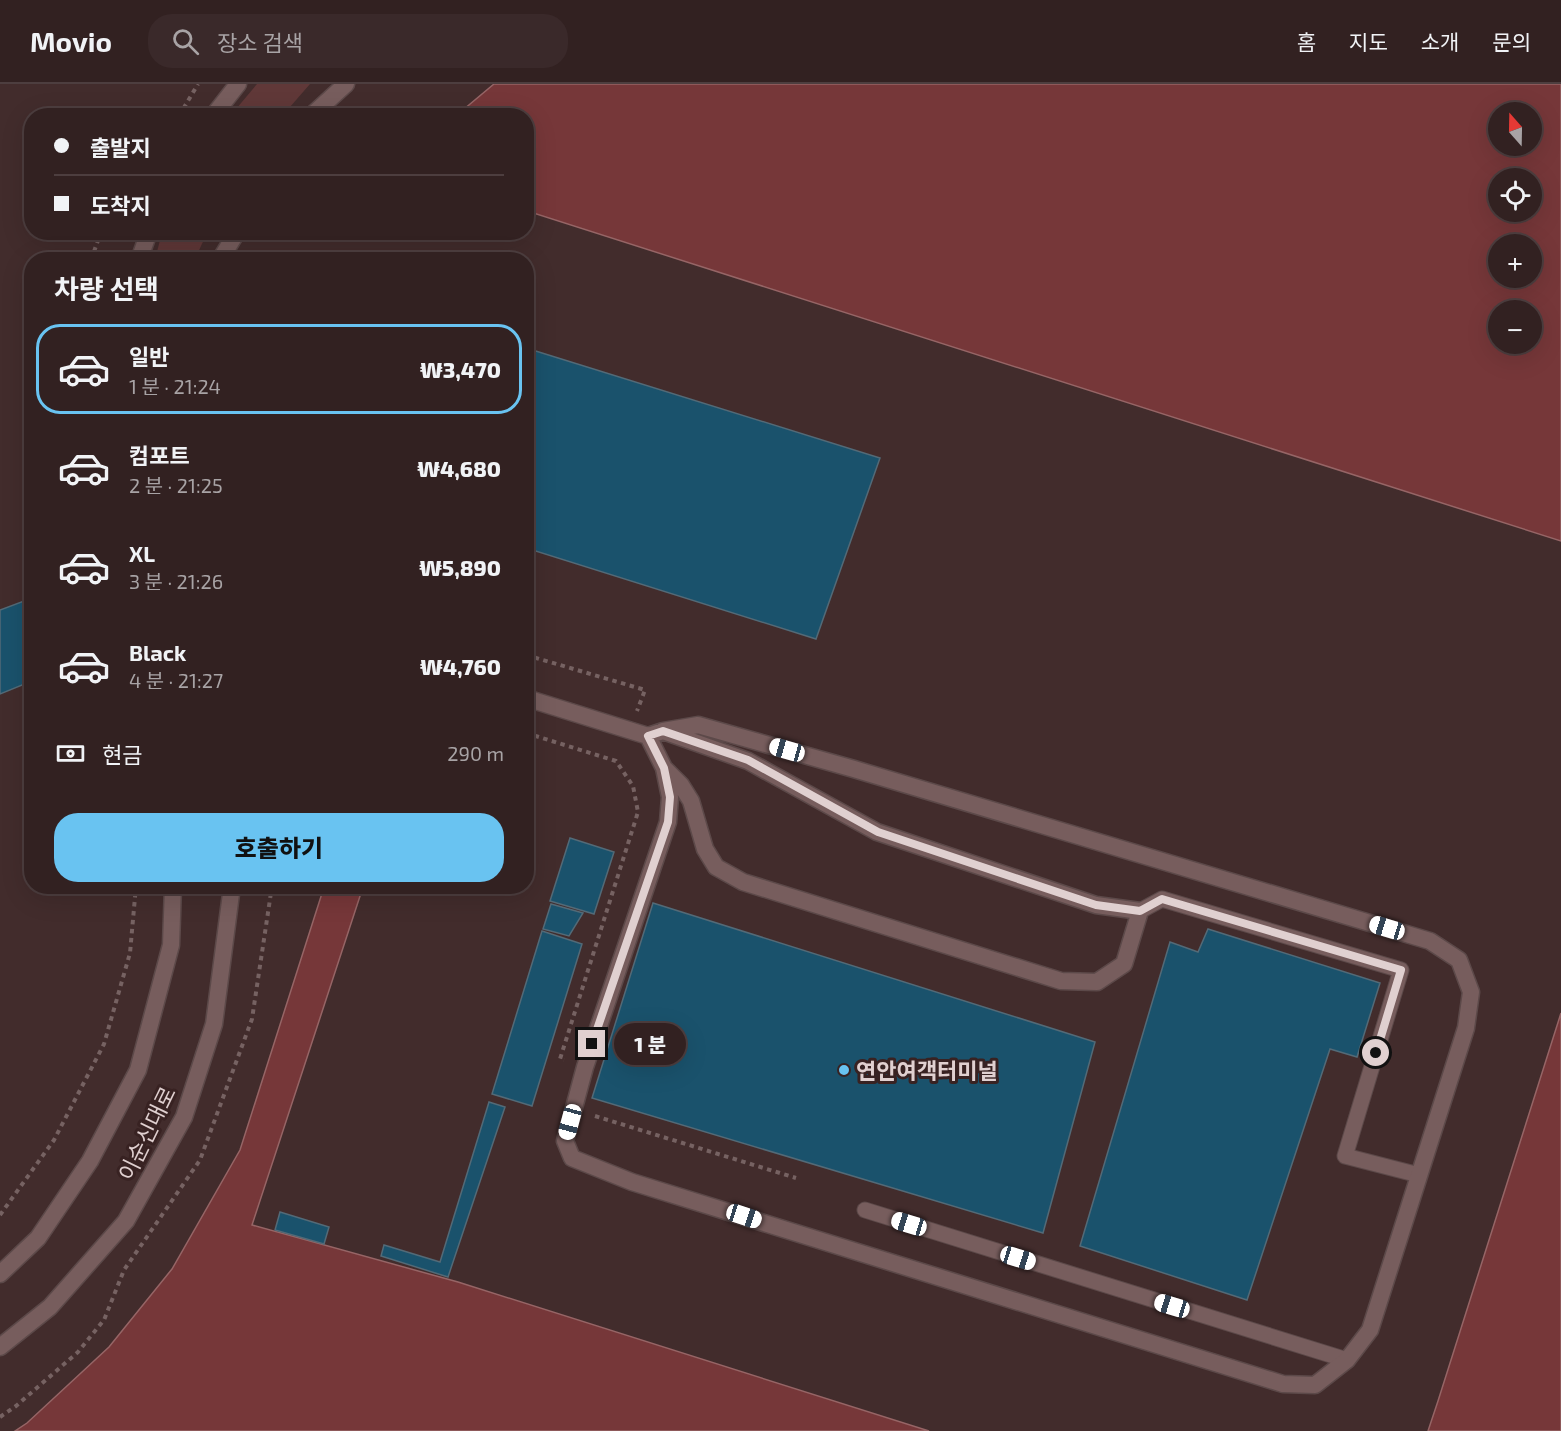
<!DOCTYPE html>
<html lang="ko">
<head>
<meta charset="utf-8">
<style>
  body { margin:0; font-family:"Exo 2","Noto Sans KR",sans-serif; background:#3a292a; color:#f1f3f6; height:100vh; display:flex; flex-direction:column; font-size:22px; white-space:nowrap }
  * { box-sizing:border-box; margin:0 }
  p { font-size:20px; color:#a8a3a5 }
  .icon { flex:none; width:33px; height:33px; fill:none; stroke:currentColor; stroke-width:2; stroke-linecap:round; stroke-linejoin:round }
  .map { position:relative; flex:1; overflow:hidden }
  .details { position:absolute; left:24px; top:168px; width:510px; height:642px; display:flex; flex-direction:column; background:#322121; border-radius:24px; box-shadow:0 6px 24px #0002,0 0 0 2px #4d3e3f }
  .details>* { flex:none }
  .top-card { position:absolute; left:24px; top:24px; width:510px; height:132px; border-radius:24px; box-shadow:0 6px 24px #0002,0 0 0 2px #4d3e3f; display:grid; align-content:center; height:132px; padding:0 30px; background:#322121 }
  .needle { width:39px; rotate:340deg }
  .fabs { position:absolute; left:1488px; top:18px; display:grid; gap:12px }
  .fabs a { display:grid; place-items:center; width:54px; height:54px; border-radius:50%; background:#322121; box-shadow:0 6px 24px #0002,0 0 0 2px #4d3e3f; font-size:30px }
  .end { position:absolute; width:27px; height:27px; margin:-14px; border:8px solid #e0d0d0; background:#111; box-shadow:0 0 0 3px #111 }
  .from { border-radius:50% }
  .bubble { position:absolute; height:42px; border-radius:21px; background:#322121; box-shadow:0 6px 24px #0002,0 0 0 2px #4d3e3f; font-size:20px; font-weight:800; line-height:42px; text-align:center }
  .car { position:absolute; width:18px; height:36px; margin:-18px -9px; border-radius:8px; box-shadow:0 0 4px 2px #0007; background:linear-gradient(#fff 24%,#345 0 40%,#fff 0 76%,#345 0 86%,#fff 0) }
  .top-card b { display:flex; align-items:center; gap:21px; height:57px; font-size:22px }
  .top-card b+b { border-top:2px solid #4d3e3f }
  .top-card i { width:15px; height:15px; background:#f1f3f6 }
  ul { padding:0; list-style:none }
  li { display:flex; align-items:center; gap:18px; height:90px; margin:0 12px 9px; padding:0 18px; border:3px solid transparent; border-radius:24px }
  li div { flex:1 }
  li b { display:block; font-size:22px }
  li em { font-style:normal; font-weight:800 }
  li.selected { border-color:#69c3f1 }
  li>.icon { width:54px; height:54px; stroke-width:1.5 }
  h2 { padding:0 30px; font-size:27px; line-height:72px }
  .pay { display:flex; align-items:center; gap:15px; height:66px; padding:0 30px; font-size:22px }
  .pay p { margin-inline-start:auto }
  .cta { display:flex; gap:12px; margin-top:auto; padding:12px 30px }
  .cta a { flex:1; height:69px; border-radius:24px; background:#69c3f1; color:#111; font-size:24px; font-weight:800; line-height:69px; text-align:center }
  header { display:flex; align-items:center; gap:36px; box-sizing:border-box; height:84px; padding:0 30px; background:#322121; border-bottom:2px solid #4d3e3f }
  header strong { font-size:28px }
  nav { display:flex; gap:33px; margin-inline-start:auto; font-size:21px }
  .search { width:420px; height:54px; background:#3a292a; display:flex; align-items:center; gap:15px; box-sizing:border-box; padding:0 21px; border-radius:24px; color:#a8a3a5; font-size:22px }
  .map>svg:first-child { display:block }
</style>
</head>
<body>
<header>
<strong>Movio</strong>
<div class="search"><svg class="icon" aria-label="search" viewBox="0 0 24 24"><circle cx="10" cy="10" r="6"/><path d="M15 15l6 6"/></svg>장소 검색</div>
<nav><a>홈</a><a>지도</a><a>소개</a><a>문의</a></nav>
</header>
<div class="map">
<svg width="1561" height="1347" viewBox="0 0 1561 1347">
  <rect width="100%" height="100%" fill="#422c2c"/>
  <path fill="#603838" d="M257 0H310L283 31H231Z
    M162 149V148L207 149 195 175H155Z"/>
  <path fill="#763739" stroke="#966566" stroke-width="1.5" fill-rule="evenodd" d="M494 0H1561V457L527 127 526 32 457 31ZM1498 28H1532V62H1498ZM1498 94H1532V128H1498ZM1498 160H1532V194H1498ZM1498 226H1532V260H1498Z
    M324 803H363L252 1141 458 1198 929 1347H15L27 1339 109 1263 172 1185 240 1066Z
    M1561 929V1347H1428L1438 1317Z"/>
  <path fill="#1a526c" stroke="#536a77" stroke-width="1.5" d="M526 264 880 374 816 555 526 464Z
    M32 514V597L0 610V526Z
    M570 754 614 768 594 830 550 817Z
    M653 819 1095 958 1043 1149 592 1014Z
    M551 820 583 829 569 852 543 845Z
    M1208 845 1380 899 1357 973 1330 965 1247 1216 1080 1162 1170 858 1198 868Z
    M542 847 582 860 532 1022 492 1010Z
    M489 1018 505 1023 448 1193 381 1172 384 1161 440 1178Z
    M280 1128 329 1143 324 1160 275 1146Z"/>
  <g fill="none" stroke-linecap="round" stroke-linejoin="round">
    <g stroke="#5c4949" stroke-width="17">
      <path id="service" d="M1140 827 1162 815 1401 886 1345 1072 1419 1091
        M865 1126 1347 1276"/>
    </g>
    <g stroke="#5c4949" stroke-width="19">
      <path id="minor" d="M526 614 648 652 663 647 748 677 877 748 1096 821 1140 827 1124 880 1097 898 1061 897 743 798 716 783 705 765 691 717 681 701 664 684 648 652
        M663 647 698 641 854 685 1430 857 1459 876 1471 908 1466 944 1370 1246 1347 1276 1315 1301 1283 1300 632 1098 572 1074 565 1057 585 983 668 738 670 713 664 684"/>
    </g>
    <g stroke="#5c4949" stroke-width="19">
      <path id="tertiary" d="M213 32 238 0
        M311 32 346 0
        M139 176 149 148
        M220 176 237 148
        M0 1190 38 1154 90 1077 138 986 171 861 173 802
        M0 1263 50 1223 126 1137 184 1033 214 940 232 802"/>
    </g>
    <path stroke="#766262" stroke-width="4" stroke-dasharray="4.5 4.5" stroke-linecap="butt" d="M179 32 198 0
      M91 176 101 148
      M526 571 645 606 637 627
      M526 649 616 677 633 702 638 728 560 975 564 976
      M595 1032 796 1094
      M0 1131 54 1056 104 960 130 869 136 802
      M0 1333 16 1322 78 1268 104 1236 124 1186 200 1076 252 935 272 802"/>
    <use href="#service" stroke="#775d5d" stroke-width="15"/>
    <use href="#minor" stroke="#775d5d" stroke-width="16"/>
    <use href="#tertiary" stroke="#775d5d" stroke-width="16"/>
  </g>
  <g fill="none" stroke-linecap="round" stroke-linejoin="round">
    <path stroke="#e0d0d0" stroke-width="8" d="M592 960 668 738 670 713 664 684 648 652 663 647 748 676 878 748 1096 821 1140 827 1162 815 1401 886 1376 969"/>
  </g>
  <circle fill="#69c3f1" stroke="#382222" stroke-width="2" cx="844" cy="986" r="6"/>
  <g text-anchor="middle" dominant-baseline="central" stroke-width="6" stroke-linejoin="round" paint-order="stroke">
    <g font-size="22" font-weight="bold" fill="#e0d0d0" stroke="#382222" text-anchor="start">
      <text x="856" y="986">연안여객터미널</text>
    </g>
    <g font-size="22" fill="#e0d0d0" stroke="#382222">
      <text transform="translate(146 1049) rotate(-64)">이순신대로</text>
    </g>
  </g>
</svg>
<div class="fabs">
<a><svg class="needle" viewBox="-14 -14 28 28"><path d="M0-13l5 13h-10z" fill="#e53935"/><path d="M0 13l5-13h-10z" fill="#a8a3a5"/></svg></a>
<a><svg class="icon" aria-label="locate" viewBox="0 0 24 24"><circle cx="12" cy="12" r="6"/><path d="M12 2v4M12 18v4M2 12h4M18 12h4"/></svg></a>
<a>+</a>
<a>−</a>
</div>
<i class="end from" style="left:1376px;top:969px"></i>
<i class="end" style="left:592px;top:960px"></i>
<div class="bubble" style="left:614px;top:939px;width:72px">1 분</div>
<i class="car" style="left:787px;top:666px;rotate:286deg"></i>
<i class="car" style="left:1387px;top:844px;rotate:287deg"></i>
<i class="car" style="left:570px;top:1038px;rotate:195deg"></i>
<i class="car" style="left:744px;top:1132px;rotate:108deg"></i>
<i class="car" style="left:909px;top:1140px;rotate:287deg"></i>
<i class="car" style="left:1018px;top:1174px;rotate:107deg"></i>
<i class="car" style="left:1172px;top:1222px;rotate:287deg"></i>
<div class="top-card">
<b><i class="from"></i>출발지</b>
<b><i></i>도착지</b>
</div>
<section class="details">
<h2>차량 선택</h2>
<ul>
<li class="selected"><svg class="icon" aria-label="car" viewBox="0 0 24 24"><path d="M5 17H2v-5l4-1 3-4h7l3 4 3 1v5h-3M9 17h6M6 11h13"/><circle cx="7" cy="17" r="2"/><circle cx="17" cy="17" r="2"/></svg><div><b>일반</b><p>1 분 · 21:24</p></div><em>₩3,470</em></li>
<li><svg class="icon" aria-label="car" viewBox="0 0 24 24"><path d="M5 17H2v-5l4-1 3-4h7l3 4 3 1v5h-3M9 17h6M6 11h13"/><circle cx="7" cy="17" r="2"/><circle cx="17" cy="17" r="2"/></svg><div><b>컴포트</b><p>2 분 · 21:25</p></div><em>₩4,680</em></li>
<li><svg class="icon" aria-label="car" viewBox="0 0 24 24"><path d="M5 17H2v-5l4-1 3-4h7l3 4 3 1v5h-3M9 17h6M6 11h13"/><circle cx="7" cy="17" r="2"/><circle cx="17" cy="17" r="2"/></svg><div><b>XL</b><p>3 분 · 21:26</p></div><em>₩5,890</em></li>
<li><svg class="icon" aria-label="car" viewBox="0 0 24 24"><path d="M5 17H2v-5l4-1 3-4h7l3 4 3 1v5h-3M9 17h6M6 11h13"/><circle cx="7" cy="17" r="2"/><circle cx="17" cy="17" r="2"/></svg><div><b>Black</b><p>4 분 · 21:27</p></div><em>₩4,760</em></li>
</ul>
<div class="pay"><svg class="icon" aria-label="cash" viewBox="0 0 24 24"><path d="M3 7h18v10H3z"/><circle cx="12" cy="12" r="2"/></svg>현금<p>290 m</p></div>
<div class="cta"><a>호출하기</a></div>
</section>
</div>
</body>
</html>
